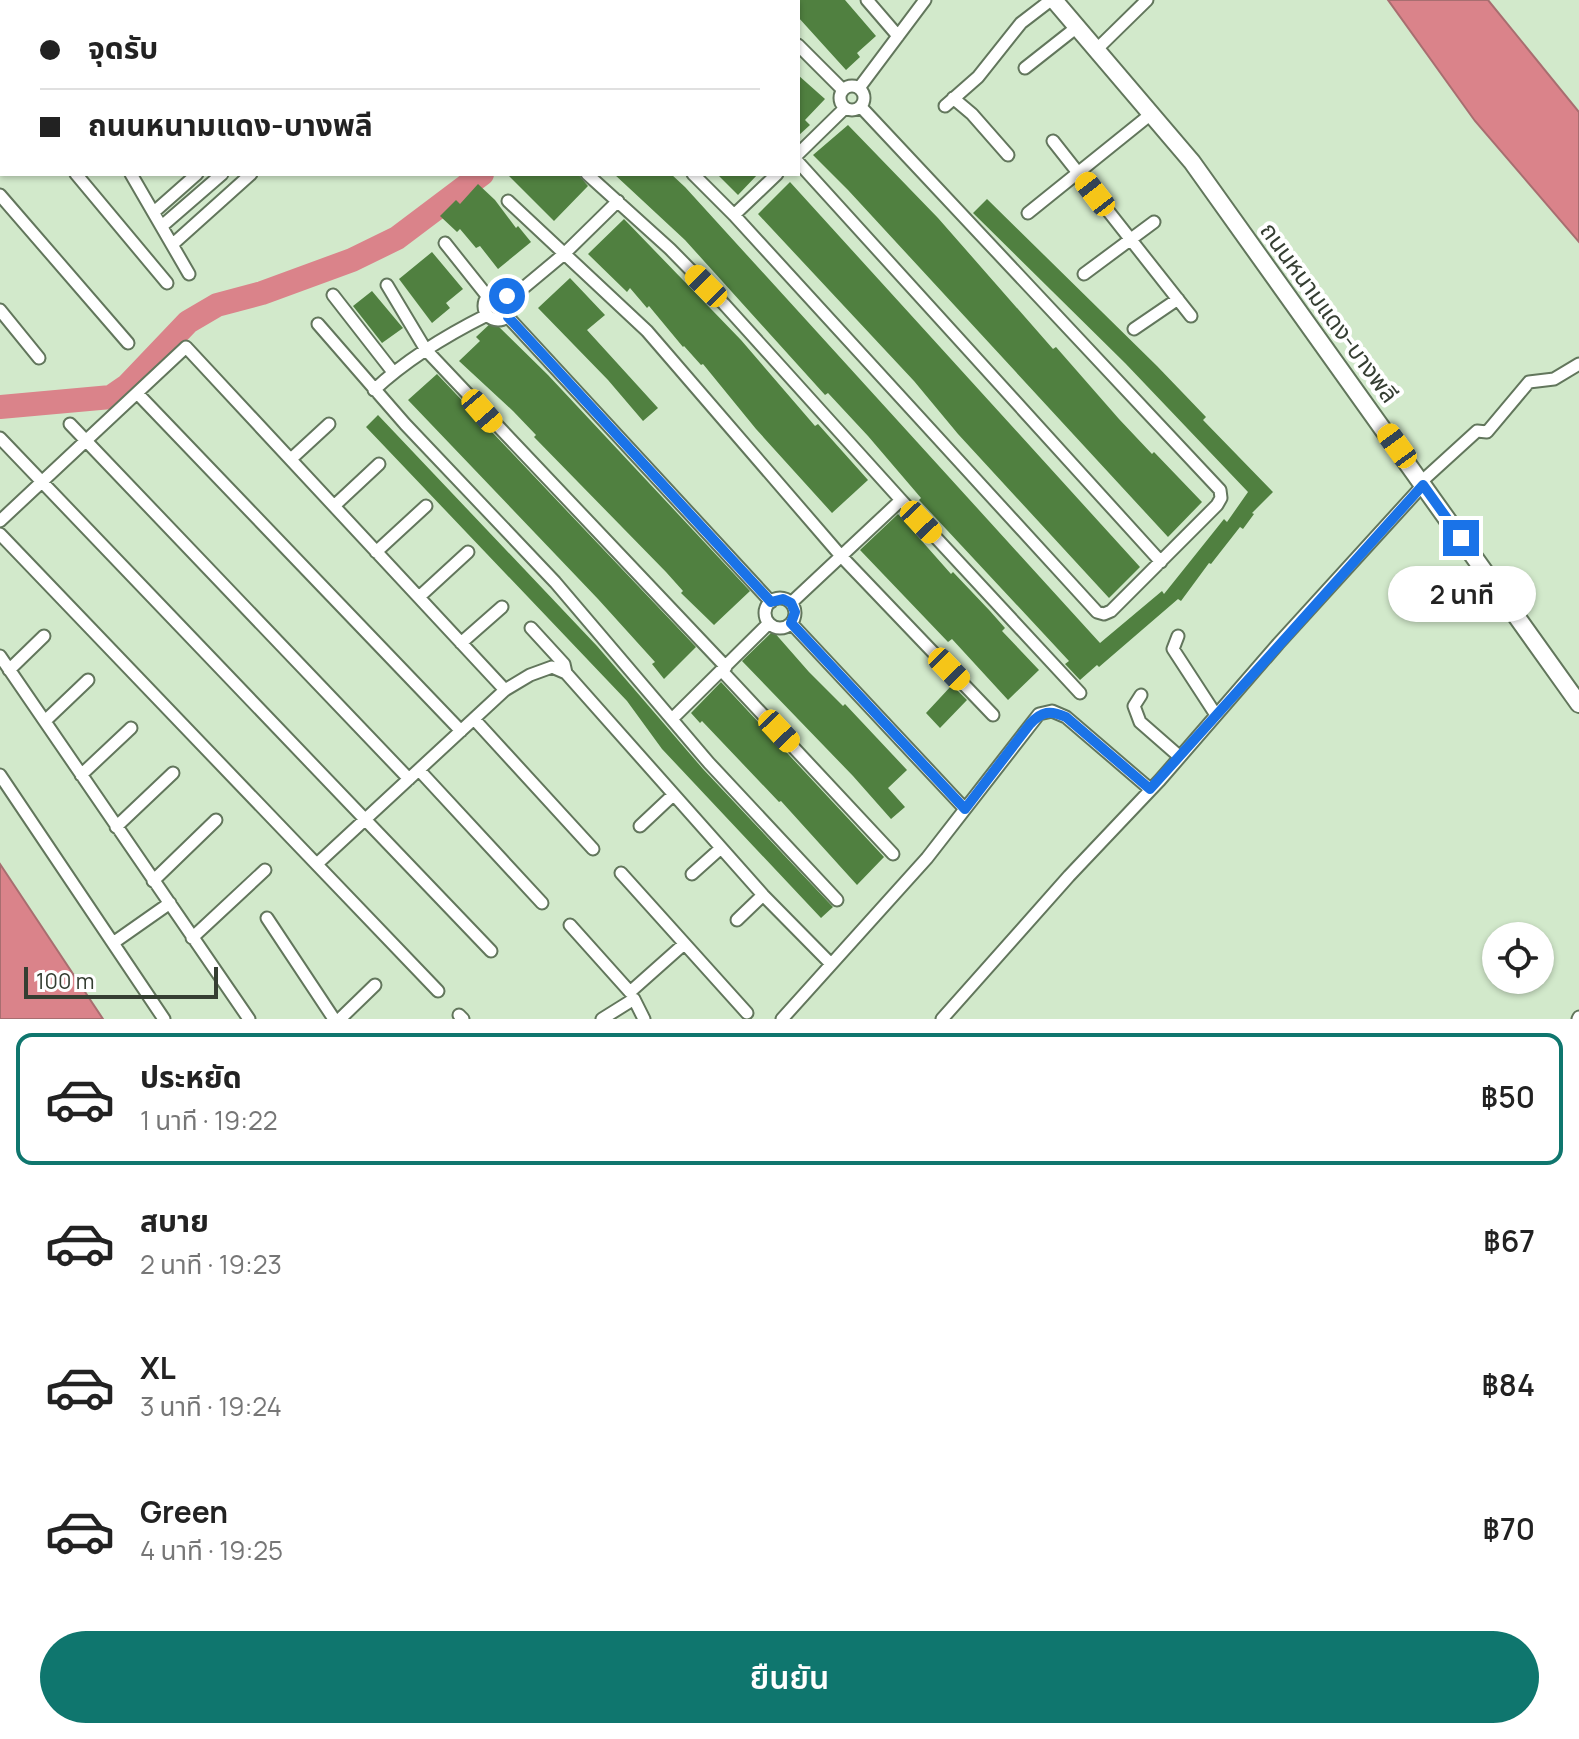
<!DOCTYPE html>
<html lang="th">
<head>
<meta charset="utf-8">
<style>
  body { margin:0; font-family:Manrope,"Noto Sans Thai",sans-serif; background:#f2f2f2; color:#222; height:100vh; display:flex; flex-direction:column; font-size:30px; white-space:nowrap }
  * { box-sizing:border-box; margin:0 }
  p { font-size:26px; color:#767676 }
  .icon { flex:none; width:44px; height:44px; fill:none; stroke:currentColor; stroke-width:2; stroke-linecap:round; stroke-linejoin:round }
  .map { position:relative; height:1019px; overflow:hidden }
  .details { display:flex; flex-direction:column; background:#fff; flex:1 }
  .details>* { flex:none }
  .banner { position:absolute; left:0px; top:0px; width:800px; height:176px; box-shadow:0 2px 6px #0004; display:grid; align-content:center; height:176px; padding:0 40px; background:#fff }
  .tools { position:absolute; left:1482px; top:922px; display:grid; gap:16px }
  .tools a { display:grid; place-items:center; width:72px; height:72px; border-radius:50%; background:#fff; box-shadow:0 2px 6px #0004; font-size:40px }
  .scale { position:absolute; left:24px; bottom:20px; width:194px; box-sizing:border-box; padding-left:8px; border:4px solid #353e32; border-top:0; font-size:22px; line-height:28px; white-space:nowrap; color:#353e32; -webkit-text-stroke:6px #fff; paint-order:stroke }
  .end { position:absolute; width:36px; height:36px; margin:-18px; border:10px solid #1a73e8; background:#fff; box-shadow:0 0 0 4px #fff }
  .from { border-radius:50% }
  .bubble { position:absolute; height:56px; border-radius:28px; background:#fff; box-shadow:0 2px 6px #0004; font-size:26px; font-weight:600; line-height:56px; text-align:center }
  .car { position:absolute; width:24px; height:48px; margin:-24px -12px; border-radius:10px; box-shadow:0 0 6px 2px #0007; background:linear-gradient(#f5c518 24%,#345 0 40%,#f5c518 0 76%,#345 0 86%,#f5c518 0) }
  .banner b { display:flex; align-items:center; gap:28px; height:76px; font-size:30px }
  .banner b+b { border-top:2px solid #e0e0e0 }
  .banner i { width:20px; height:20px; background:#222 }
  ul { padding:14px 0 0; list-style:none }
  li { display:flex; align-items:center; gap:24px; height:132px; margin:0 16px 12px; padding:0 24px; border:4px solid transparent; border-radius:16px }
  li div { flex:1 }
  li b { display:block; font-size:30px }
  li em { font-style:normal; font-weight:600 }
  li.current { border-color:#0f766e }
  li>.icon { width:72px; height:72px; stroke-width:1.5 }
  .button { display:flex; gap:16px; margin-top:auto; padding:16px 40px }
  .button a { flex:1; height:92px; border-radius:48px; background:#0f766e; color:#fff; font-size:32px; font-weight:600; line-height:92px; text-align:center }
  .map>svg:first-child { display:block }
</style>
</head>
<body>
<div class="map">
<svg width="1579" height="1019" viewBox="0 0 1579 1019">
  <rect width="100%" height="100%" fill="#d2e9cb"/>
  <path fill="#da838a" stroke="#a86e70" stroke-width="2" d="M1388 0H1488L1579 112V242L1475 121Z
    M0 864 103 1019H0Z"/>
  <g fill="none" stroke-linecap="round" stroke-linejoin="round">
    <path stroke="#da838a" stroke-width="24" d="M632 2 633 0
      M0 407 111 397 127 386 188 322 217 305 262 293 352 260 397 238 482 174"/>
  </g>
  <path fill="#508040" d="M798 0H845L876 36 857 53 860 57 846 70 798 17Z
    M798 75 825 99 805 120 810 125 798 136Z
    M848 125 938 218 1053 349 1056 347 1119 419 1152 454 1154 452 1202 502 1168 537 848 190 813 155Z
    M507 174H578L588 186 554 221Z
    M614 174H671L685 187 1100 643 1162 591 1164 594 1224 519 1227 522 1248 492 1125 363 973 213 987 199 1157 366 1206 417 1203 420 1273 492 1252 513 1254 514 1243 529 1240 527 1211 564 1209 563 1181 601 1178 599 1099 667 1097 665 1080 680 1065 664 1069 661 919 500 921 498 868 436 828 393 825 395 685 240Z
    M717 174H758L738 195Z
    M790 182 1140 567 1109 598 958 434 914 381 758 214Z
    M478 184 495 200 516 228 518 226 531 242 498 269 480 246 476 248 460 229 457 232 440 216 456 200 460 204Z
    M624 219 741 340 815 426 818 424 868 480 832 513 756 429 703 364 701 365 684 346 683 347 649 306 647 308 630 288 627 292 588 254Z
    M432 252 463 289 446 303 450 308 432 323 399 279Z
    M570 278 605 315 587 330 658 408 643 421 608 380 538 308Z
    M372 291 403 328 382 343 353 306Z
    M493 321 548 375 750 591 714 625 681 593 683 591 666 572 534 437 536 435 513 411 459 361 480 341 476 337Z
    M437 374 696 647 664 679 652 664 655 662 598 599 408 400Z
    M378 415 597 646 703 769 833 907 821 918 662 749 627 701 366 427Z
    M898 514 951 574 953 572 990 611 1005 628 1002 631 1039 670 1008 700 952 639 948 642 860 550Z
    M773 631 809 672 843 706 845 704 907 770 888 788 905 807 891 819 853 776 742 661Z
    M721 682 884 857 857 885 781 801 779 802 702 721 700 723 691 713Z
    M952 685 967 700 940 728 926 713Z"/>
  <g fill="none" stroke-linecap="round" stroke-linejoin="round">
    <g stroke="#62765c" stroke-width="15">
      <path id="street" d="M9 0 10 2
        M382 0 384 2
        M755 0 756 2
        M867 0 898 36
        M292 2 294 0
        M798 45 843 90
        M1097 49 1147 0
        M1025 68 1077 27
        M0 84 2 86
        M840 98a12 12 0 1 1 24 0a12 12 0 1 1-24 0Z
        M859 88 925 0
        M0 96 2 95
        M953 98 972 114 1008 155
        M945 106 978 77 1021 23 1051 0
        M1053 141 1191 316
        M798 154 845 108
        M798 162 1161 562
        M76 174 167 283
        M131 174 189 274
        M587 174 670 249 724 304 901 500 1080 693
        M693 174 734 215 1097 612 1104 614 1111 611 1217 505 1221 498 1220 490 861 107
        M0 195 128 343
        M508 201 647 331 841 556 993 715
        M154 212 197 174
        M1028 213 1151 114
        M734 215 777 174
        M162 226 222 174
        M445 243 488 297
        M173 244 251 174
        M1084 274 1154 222
        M387 285 426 350 726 667
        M484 306a14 14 0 1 1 28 0a14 14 0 1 1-28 0Z
        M333 295 393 372
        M510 299 564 254 618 201
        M0 310 39 358
        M508 317 771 602
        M318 324 405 424 555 582 709 763 837 900
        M1134 329 1178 299
        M374 390C407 359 447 335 487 315
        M137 393 461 731
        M70 424 409 779
        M0 438 491 951
        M291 459 329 424
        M1421 482 1477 431 1487 432 1529 382 1554 379 1579 364
        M334 506 379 464
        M0 521 186 347 505 690
        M0 534 438 991
        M376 552 426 506
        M419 597 468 552
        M765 613a15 15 0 1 1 30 0a15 15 0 1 1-30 0Z
        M791 603 901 500
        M791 623 965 809
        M531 628 564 664 566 673
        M1178 636 1173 649 1216 715
        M461 643 502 607
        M0 656 249 1019
        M9 670 44 636
        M722 671 893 854
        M1141 695 1134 706 1140 722 1180 757
        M673 718 769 623
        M474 719 593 849
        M45 721 88 680
        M419 770 542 903
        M0 775 164 1019
        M81 775 131 728
        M640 826 673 795
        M116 827 173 773
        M318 863 505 690 530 675 552 667 566 673 763 895 831 964
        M621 873 747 1013
        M692 874 721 848
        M153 881 216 820
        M267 918 334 1019
        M737 920 763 895
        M570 925 630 992 684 944
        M192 938 265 870
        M113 943 170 903
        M459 1015 463 1019
        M340 1019 375 985
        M602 1019 634 999 644 1019
        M782 1019 927 858 1039 714 1052 711 1066 717 1150 789
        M942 1019 1069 876 1160 780 1278 644 1423 485
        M1578 1019 1579 1017"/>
    </g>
    <g stroke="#62765c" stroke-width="20">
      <path id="secondary" d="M1054 0 1192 162 1579 704"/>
    </g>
    <use href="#street" stroke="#fff" stroke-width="11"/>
    <use href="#secondary" stroke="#fff" stroke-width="16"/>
  </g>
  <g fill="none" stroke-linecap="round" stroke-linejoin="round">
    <path stroke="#1a73e8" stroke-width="10" d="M507 296 512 306 508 317 771 602 783 599 791 603 795 612 791 623 965 809 1030 724C1042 711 1050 710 1066 717L1150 789 1423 485 1461 538"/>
  </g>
  <g text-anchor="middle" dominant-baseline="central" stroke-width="8" stroke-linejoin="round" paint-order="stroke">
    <g font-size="24" fill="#353e32" stroke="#fff">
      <text transform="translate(1330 312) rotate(54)">ถนนหนามแดง-บางพลี</text>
    </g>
  </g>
</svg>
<div class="tools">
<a><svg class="icon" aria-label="locate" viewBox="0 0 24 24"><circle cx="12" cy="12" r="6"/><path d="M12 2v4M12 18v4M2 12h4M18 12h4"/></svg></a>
</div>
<div class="scale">100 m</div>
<i class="end from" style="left:507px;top:296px"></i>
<i class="end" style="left:1461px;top:538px"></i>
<div class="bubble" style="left:1388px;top:566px;width:148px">2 นาที</div>
<i class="car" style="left:1095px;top:194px;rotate:322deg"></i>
<i class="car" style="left:706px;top:286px;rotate:315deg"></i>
<i class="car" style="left:482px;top:411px;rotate:139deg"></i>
<i class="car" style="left:1397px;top:446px;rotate:324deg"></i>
<i class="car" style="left:921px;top:522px;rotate:137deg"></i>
<i class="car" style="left:949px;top:669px;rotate:136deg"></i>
<i class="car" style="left:779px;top:731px;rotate:137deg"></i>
<div class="banner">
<b><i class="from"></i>จุดรับ</b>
<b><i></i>ถนนหนามแดง-บางพลี</b>
</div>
</div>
<section class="details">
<ul>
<li class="current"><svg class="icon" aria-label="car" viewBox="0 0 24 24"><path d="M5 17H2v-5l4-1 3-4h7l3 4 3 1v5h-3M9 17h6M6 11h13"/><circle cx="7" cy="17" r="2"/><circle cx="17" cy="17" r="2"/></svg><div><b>ประหยัด</b><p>1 นาที · 19:22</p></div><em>฿50</em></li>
<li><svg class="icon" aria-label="car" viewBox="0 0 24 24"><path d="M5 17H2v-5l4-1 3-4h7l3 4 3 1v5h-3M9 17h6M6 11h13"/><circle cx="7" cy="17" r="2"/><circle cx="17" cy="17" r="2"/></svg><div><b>สบาย</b><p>2 นาที · 19:23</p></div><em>฿67</em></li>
<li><svg class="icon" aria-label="car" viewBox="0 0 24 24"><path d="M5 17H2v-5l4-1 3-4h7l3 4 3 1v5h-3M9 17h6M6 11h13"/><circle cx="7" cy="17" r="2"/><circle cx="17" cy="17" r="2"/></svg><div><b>XL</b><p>3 นาที · 19:24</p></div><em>฿84</em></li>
<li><svg class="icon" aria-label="car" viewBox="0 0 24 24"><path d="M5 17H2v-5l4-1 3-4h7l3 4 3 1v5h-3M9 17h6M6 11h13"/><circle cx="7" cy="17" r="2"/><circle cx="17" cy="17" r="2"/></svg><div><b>Green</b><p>4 นาที · 19:25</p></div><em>฿70</em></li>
</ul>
<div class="button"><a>ยืนยัน</a></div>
</section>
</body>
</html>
